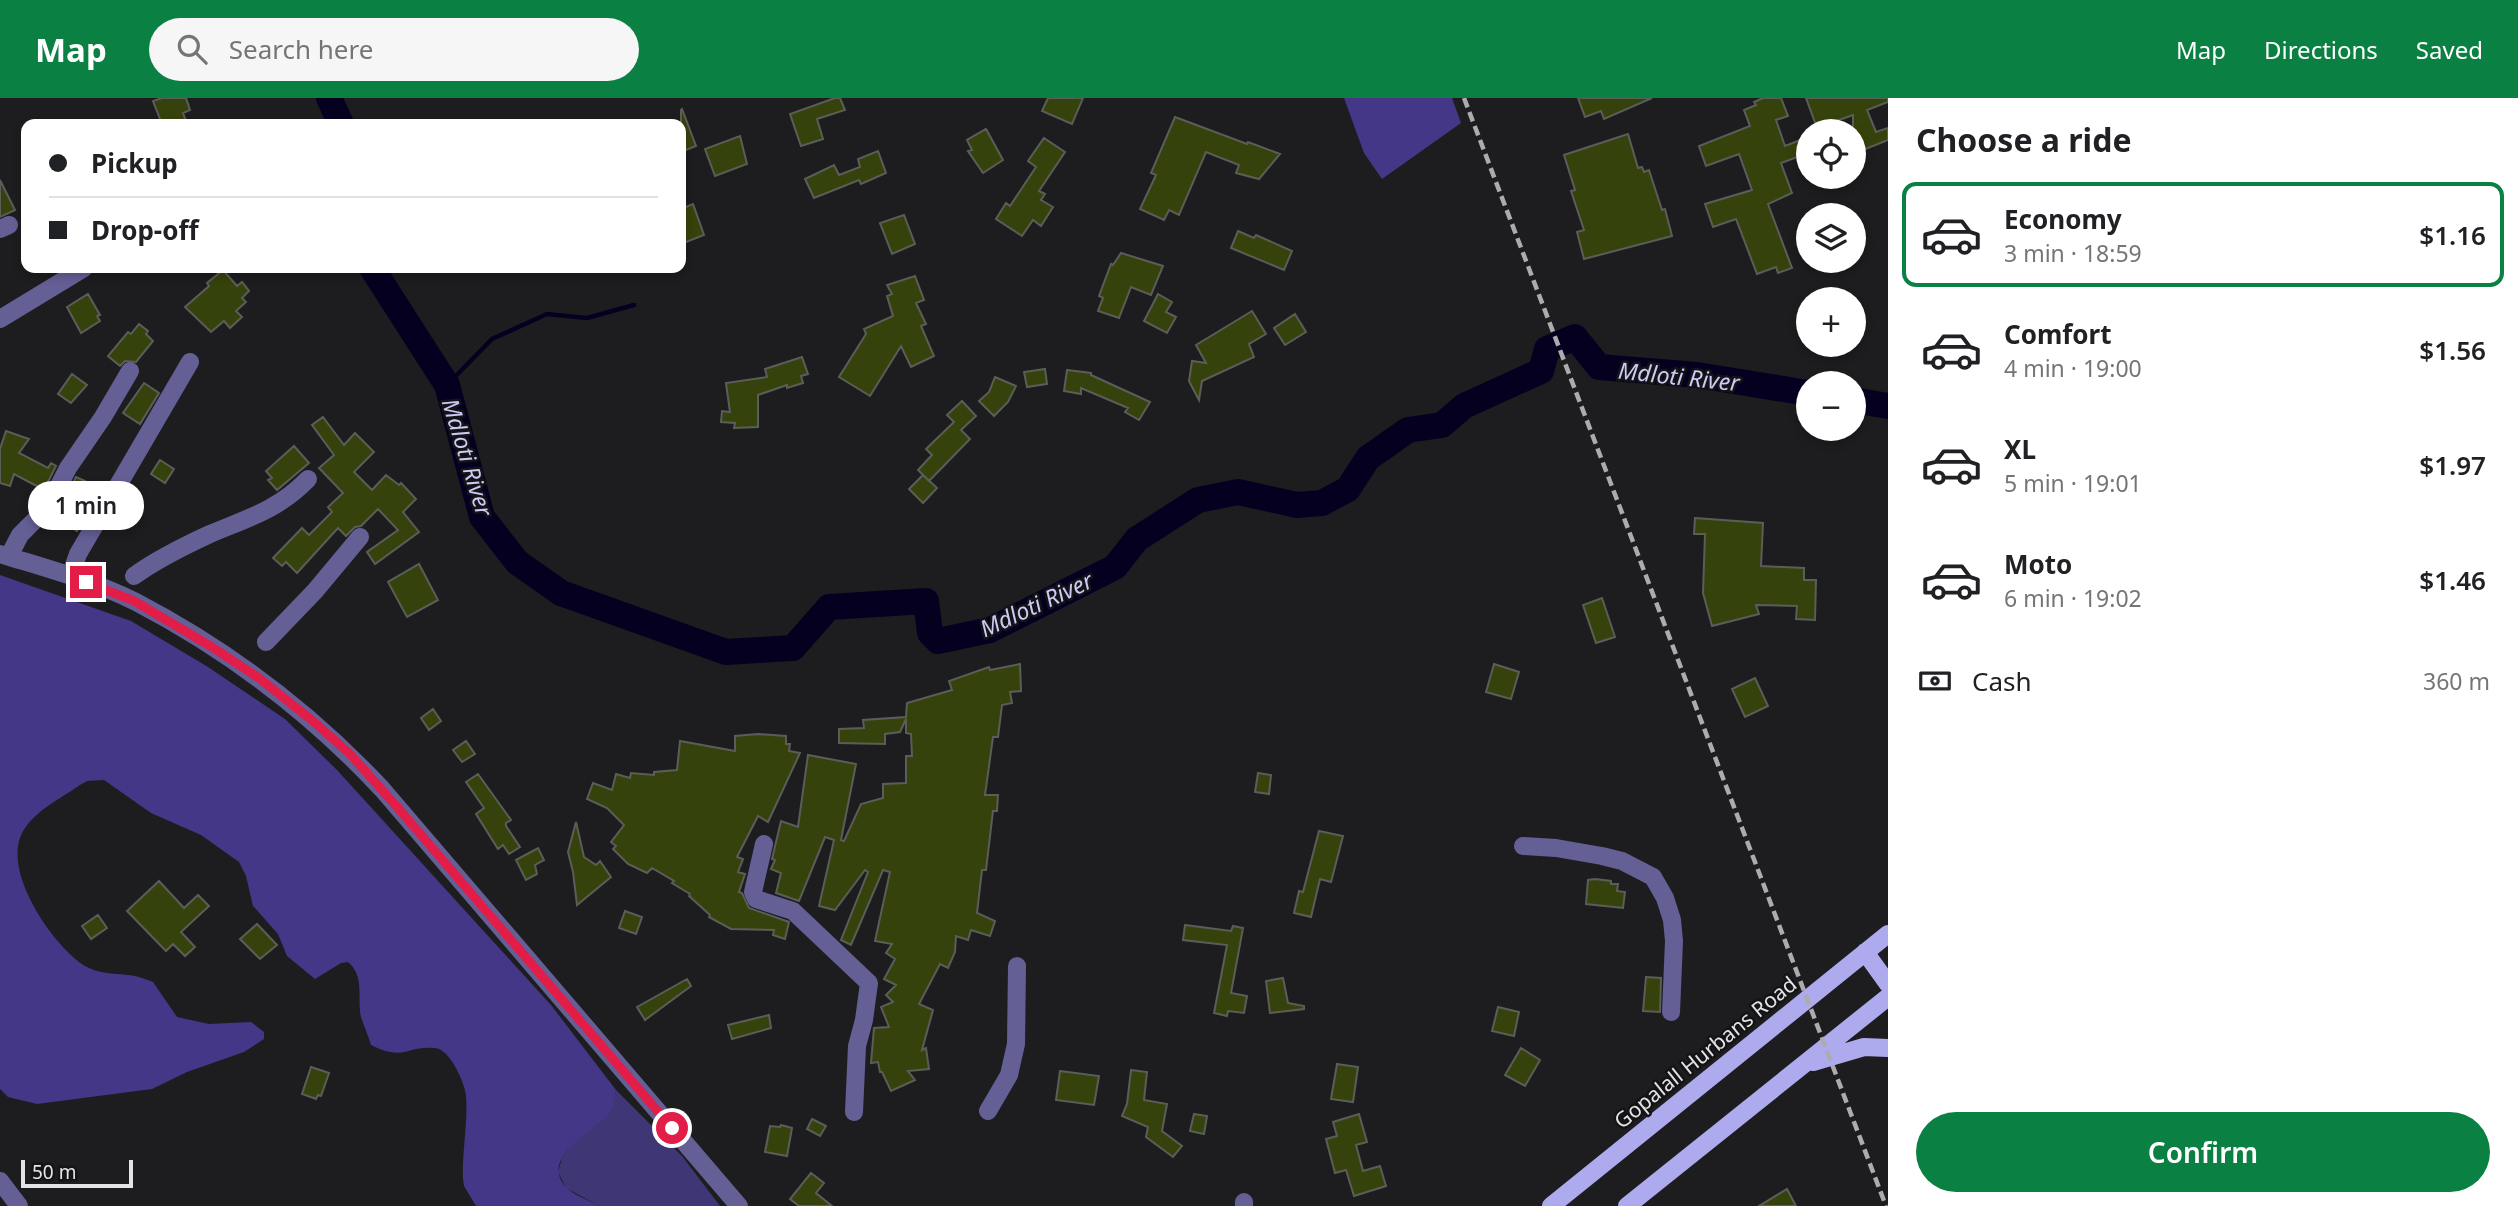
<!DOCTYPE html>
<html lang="en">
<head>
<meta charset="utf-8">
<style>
  body { margin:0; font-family:"Noto Sans",sans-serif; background:#f6f6f6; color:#202124; height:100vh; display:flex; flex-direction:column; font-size:26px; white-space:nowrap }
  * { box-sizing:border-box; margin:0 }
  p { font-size:23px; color:#757577 }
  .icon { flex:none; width:38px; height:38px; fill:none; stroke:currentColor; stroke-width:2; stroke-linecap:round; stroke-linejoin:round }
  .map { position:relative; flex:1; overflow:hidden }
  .details { display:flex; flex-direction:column; background:#fff; width:630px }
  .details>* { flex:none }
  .guide { position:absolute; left:21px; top:21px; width:665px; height:154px; border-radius:14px; box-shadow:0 4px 10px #0003; display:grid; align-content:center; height:154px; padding:0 28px; background:#fff }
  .controls { position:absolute; left:1796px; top:21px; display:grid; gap:14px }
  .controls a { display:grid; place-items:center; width:70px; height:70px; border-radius:50%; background:#fff; box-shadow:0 4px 10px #0003; font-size:35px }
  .scale { position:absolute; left:21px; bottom:18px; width:112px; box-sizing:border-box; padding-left:7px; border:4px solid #e4e4e6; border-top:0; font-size:19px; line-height:24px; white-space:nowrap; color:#e4e4e6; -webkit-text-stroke:5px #141417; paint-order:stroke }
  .end { position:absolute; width:32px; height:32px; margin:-16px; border:9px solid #e11d48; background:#fff; box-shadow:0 0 0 4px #fff }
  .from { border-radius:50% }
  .bubble { position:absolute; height:49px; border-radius:24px; background:#fff; box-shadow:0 4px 10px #0003; font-size:23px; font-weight:600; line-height:49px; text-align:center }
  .guide b { display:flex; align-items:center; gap:24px; height:66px; font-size:26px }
  .guide b+b { border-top:2px solid #e0e0e0 }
  .guide i { width:18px; height:18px; background:#202124 }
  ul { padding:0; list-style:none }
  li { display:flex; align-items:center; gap:21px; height:105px; margin:0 14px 10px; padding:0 14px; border:4px solid transparent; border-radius:14px }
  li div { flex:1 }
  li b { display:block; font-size:26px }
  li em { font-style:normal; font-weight:600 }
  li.selected { border-color:#0b8043 }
  li>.icon { width:63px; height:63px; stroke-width:1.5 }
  h2 { padding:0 28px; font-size:32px; line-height:84px }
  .pay { display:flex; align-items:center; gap:18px; height:77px; padding:0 28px; font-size:26px }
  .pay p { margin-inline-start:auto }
  .cta { display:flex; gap:14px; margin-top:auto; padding:14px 28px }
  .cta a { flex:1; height:80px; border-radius:42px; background:#0b8043; color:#fff; font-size:28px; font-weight:600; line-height:80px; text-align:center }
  header { display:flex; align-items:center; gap:42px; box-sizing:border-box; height:98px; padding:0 35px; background:#0b8043; color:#fff }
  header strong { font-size:33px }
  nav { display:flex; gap:38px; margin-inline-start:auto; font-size:24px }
  .search { width:490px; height:63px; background:#f6f6f6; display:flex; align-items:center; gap:18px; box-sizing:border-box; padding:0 24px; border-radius:38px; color:#757577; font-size:26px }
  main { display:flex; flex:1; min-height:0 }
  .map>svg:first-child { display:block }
</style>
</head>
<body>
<header>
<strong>Map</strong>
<div class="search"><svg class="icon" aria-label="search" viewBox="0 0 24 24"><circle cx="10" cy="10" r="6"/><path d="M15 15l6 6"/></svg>Search here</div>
<nav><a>Map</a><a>Directions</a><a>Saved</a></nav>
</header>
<main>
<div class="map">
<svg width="1888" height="1108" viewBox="0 0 1888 1108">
  <rect width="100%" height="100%" fill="#1d1d20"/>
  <path fill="#3e3675" d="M616 992 682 1058 720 1108H599L566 1090 558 1074 562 1060 570 1048 611 1012Z"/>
  <path fill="#443787" d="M1344 0H1452L1461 25 1382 81 1364 55Z
    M0 477 131 523 208 569 285 621 337 672 551 907 616 992C615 998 614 1008 611 1013 597 1033 538 1058 566 1089 573 1097 589 1102 599 1108H476L464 1088 463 1081C462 1053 468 1025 466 998 465 985 450 951 435 950 406 947 405 964 371 947 368 937 364 928 361 919 357 900 365 878 348 864L341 865 315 881 287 858 278 836 253 808 246 778 239 764 201 737 151 715 104 682 87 683 80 687C60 701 34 713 22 735 2 774 53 848 85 868 99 876 112 875 127 877 136 877 145 881 153 884L177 919 209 926 251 924 264 934V941L244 954 187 974 152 991 37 1006 8 999 0 991Z"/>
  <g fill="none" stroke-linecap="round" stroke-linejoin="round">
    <path stroke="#060020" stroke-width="4.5" d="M447 287 492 241 547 216 587 220 634 207"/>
    <path stroke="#060020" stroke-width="26" d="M329 0 341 26
      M372 170 447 287 482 419 517 464 561 495 726 554 793 550 829 509 926 503 930 535 938 543 990 532 1115 469 1137 441 1198 402 1238 394 1297 407 1322 405 1348 391 1368 360 1408 332 1442 327 1464 308 1541 273 1547 251 1575 239 1599 269 1697 277 1808 295
      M1853 302 1888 308"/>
  </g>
  <path fill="#36420b" stroke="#5b5d59" stroke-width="2" d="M162 0H186L190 12 183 15 187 26H162L153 3Z
    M835 0H840L845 12 817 21 823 41 801 48 790 16Z
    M1048 0H1083L1072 26 1042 13Z
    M1578 0H1652L1604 21 1601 13 1585 19Z
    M1763 0H1781L1788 18 1776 22 1785 48 1808 39V55L1781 65 1792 95 1768 106 1792 170 1778 175 1776 169 1757 176 1736 121 1713 129 1705 106 1752 92 1739 56 1706 68 1699 48 1750 28 1744 12 1756 7 1754 4Z
    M1806 0H1888V4L1867 12 1876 34 1888 30V42L1853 56V17L1817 30Z
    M682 11 696 48 681 54V12Z
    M1175 19 1247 46 1248 44 1280 56 1259 81 1236 75 1239 67 1206 54 1179 117 1169 112 1164 122 1140 111 1156 77 1151 75Z
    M986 31 1003 62 983 75 968 53 972 52 967 42Z
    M1628 36 1638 70 1642 69 1644 74 1649 72 1662 112 1665 111 1672 138 1584 161 1577 134 1584 132 1571 93 1575 92 1564 57Z
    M740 38 747 66 715 78 705 51Z
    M1044 40 1065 54 1039 93 1045 96 1041 102 1053 109 1041 128 1033 122 1022 138 996 121 1006 105 1010 108 1036 69 1028 63Z
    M878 53 886 75 861 86 859 82 814 100 805 81 834 67 839 77 860 69 858 61Z
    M0 82 15 112 0 119Z
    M693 106 704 137 681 146V111Z
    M904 117 915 146 892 156 880 125Z
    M1238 133 1254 140 1256 137 1292 153 1284 172 1231 150Z
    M1121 155 1163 168 1151 197 1131 189 1119 220 1098 213 1103 200 1099 198 1111 166 1113 167Z
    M223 172 237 188 242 184 249 193 242 200 246 204 236 213 242 219 230 230 224 223 211 234 185 209 209 188 207 185Z
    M915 178 924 202 916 205 926 226 921 228 934 258 911 269 901 248 870 298 839 279 866 236 864 231 893 218 887 198 892 196 887 187Z
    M88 196 100 217 97 218 100 223 81 235 67 209Z
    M1158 196 1172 204 1166 214 1176 219 1167 235 1144 223Z
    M1252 213 1266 236 1249 246 1254 259 1202 283 1199 302 1189 283 1192 263 1206 265 1196 247Z
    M1295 216 1306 234 1285 247 1274 230Z
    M139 226 148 233 146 236 153 243 136 264 125 263 120 268 108 258 128 234 131 236Z
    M802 259 808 276 801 278 803 285 787 290V287L758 297V329L734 330 735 325 721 324 722 313 730 314 726 285 767 279 765 271Z
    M1045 271 1047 286 1027 289 1024 274Z
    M1067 272 1091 275V277L1150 304 1139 322 1125 314 1128 310 1081 290V296L1064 293Z
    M72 276 87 287 71 305 58 296Z
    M995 279 1016 288 1008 304 994 318 979 303 989 294Z
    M144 285 159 295 140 326 123 315Z
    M962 303 976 318 961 332 970 341 929 383 918 372 932 357 926 351 954 324 947 317Z
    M323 319 344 347 355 335 374 354 354 374 372 392 386 377 399 387 401 385 416 401 403 414 419 434 375 466 367 454 398 432 378 411 361 428 355 429 346 438 338 430 297 475 286 464 282 468 273 460 302 430 309 437 332 414 328 409 343 395 319 370 334 357 312 327Z
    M6 333 29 341 19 355 48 370 51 365 56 368 44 392 14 376 10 388 0 385V351Z
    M294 348 309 365 277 392 268 382 272 380 266 373Z
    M160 362 174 371 165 385 151 376Z
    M923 377 937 390 923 405 909 391Z
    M76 379 85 383 77 395 93 404 77 433 56 420Z
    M1695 420 1763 425 1761 468 1804 470V482H1816L1815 522 1796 521 1797 508 1756 507 1759 516 1712 528 1703 495 1705 436H1694Z
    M419 466 438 502 407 519 388 484Z
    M1602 500 1615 539 1596 545 1583 507Z
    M1020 566 1021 593 1010 594 1012 605 1002 607 998 639H993L985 697H998L997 713H993L986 772H982L977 815 995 823 990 838 971 832 968 842 956 838 955 854 948 870 940 866 919 906 933 912 922 952 926 950 929 971 908 973 915 982 891 993 882 974H880L878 964 871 965 874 930 889 929 881 909 893 904 886 897 896 887 884 881 895 861 886 855 892 846 875 843 890 774 883 772 851 847 841 842 868 774 865 772 835 812 819 808 834 742 825 739 799 803 776 795 781 775 771 771 775 762 772 761 781 723 798 729 808 657 856 666 841 742 844 743 861 706 883 700V686L906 685V658H912L911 636 906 635V621L900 634 885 636V646L839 645V631L864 630 863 622 906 619 907 605 952 592 949 583 989 569 990 572Z
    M1494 566 1519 574 1511 601 1486 594Z
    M1755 580 1768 608 1745 619 1732 591Z
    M433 611 441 623 429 632 421 620Z
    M758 636 786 638V646H790L789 653 800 655 768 724 758 718 737 759 743 761 738 774 745 776 739 794 742 795 749 810 789 824 785 841 773 837 774 832 731 831 709 819 710 817 689 798 690 796 672 785 674 783 652 770 647 775 628 766 613 751 616 748 611 744 624 727 607 710 587 701 593 685 612 692 616 676 630 680 631 675 654 677V674L677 672 680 643 735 653V638Z
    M466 643 475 656 462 664 453 652Z
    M1258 675 1271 677 1269 696 1255 694Z
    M478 676 511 722 506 725V728L520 749 509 756 503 747 498 751 476 716 484 710 466 684Z
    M576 724 584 759 596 767 600 763 611 779 577 807 573 774 568 754Z
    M1319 733 1343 738 1331 784 1320 781 1311 819 1294 815 1299 793 1303 794Z
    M538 750 544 762 535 767 537 776 526 782 516 762Z
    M1595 781 1611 783V786H1618L1617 793 1625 794 1623 810 1586 806 1588 782Z
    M159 783 184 810 198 797 209 808 181 834 195 849 185 858 173 846 166 853 127 813Z
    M625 813 642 819 636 836 619 830Z
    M98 817 107 830 91 841 82 828Z
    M257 826 277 847 260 861 240 841Z
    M1185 827 1231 833 1233 828 1243 830 1231 895 1247 898 1244 915 1228 913 1227 918 1214 915 1227 847 1183 842Z
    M1646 879 1661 880 1660 914 1643 913Z
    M1283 880 1288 905 1304 908V911L1270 915 1266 883Z
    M687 881 691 888 645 922 637 909Z
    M1498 909 1519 914 1514 938 1492 933Z
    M769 917 771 930 732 941 728 927Z
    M1521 950 1540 962 1525 988 1505 977Z
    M1337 966 1358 969 1353 1004 1331 1001Z
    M311 969 329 975 321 998 318 997 316 1001 302 996Z
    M1131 972 1147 974 1144 1002 1167 1006 1162 1033 1182 1048 1173 1059 1146 1039 1148 1029 1122 1018 1127 1006Z
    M1060 973 1099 978 1094 1007 1056 1002Z
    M1194 1016 1207 1018 1204 1036 1190 1033Z
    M1359 1016 1367 1044 1356 1047 1363 1073 1380 1068 1386 1088 1354 1098 1346 1072 1335 1075 1326 1041 1337 1038 1333 1024Z
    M812 1021 826 1028 820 1038 807 1031Z
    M781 1027 792 1030 787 1058 765 1054 770 1028 780 1029Z
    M811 1075 824 1085 816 1095 832 1108H799L790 1101Z
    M1787 1091 1796 1108H1759Z"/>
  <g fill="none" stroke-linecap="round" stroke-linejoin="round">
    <path stroke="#646096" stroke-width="18" d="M0 131 9 127
      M0 221 84 170
      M0 456C45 470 94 483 136 504 228 552 311 615 382 691L739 1108
      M9 458 20 437 48 409 68 370 103 319 130 273
      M72 473 78 456 190 264
      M134 478C157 461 184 448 210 436 248 420 278 412 308 381
      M266 544 315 493 360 439
      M764 746 753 794 756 801 793 813 869 885 864 922 857 948 854 1014
      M1523 748 1556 750 1602 758 1622 763 1653 779 1665 800 1672 822 1674 843 1671 914
      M988 1013 1009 977 1016 946 1017 868
      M0 1083 19 1108
      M1244 1104V1108"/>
    <path stroke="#aeaaee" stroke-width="18" d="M1865 854 1888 886
      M1813 964 1864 949 1888 950
      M1551 1108 1888 836
      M1627 1108 1888 899"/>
    <path stroke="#acacae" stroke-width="4.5" stroke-dasharray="10 5" stroke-linecap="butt" d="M1464 0 1886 1108"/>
  </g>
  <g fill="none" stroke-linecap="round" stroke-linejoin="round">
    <path stroke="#e11d48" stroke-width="9" d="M86 484 134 503 212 549 259 580 314 624 350 656 398 710 672 1030"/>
  </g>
  <g text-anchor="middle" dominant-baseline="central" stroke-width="5" stroke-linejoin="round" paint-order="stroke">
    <g font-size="21" fill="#e4e4e6" stroke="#141417">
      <text transform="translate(1705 954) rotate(-39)">Gopalall Hurbans Road</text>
    </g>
    <g font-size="23" font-style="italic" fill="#cccbf8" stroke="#141417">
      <text transform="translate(1679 278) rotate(6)">Mdloti River</text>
      <text transform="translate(468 359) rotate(73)">Mdloti River</text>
      <text transform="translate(1036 506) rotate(-25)">Mdloti River</text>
    </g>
  </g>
</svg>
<div class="controls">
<a><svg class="icon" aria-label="locate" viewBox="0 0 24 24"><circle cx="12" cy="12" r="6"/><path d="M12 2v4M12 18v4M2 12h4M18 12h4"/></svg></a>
<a><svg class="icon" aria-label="layers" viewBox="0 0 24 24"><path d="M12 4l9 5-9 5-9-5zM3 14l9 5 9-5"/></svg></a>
<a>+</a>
<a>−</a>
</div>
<div class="scale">50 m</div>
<i class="end from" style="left:672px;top:1030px"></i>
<i class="end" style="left:86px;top:484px"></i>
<div class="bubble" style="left:28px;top:383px;width:116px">1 min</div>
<div class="guide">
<b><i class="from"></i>Pickup</b>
<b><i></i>Drop-off</b>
</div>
</div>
<section class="details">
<h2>Choose a ride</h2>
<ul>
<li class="selected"><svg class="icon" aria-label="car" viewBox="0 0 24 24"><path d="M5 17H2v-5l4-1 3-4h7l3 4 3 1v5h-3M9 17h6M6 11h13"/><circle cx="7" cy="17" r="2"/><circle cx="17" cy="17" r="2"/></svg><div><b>Economy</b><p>3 min · 18:59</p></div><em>$1.16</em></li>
<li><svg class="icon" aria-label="car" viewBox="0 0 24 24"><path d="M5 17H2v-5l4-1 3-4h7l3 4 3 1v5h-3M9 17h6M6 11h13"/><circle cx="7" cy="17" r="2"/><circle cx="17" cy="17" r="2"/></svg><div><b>Comfort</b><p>4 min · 19:00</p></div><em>$1.56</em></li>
<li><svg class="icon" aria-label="car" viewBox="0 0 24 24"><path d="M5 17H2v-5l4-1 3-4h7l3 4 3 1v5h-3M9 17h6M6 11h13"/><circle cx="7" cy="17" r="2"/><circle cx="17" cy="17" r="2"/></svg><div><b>XL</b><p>5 min · 19:01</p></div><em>$1.97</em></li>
<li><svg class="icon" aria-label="car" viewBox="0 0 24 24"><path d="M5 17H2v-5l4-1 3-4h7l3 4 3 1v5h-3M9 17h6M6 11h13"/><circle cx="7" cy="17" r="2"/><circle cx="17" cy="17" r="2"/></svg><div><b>Moto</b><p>6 min · 19:02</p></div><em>$1.46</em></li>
</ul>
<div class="pay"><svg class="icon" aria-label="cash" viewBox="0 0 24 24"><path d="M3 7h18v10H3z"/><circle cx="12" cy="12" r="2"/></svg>Cash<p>360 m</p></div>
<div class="cta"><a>Confirm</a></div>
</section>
</main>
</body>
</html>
